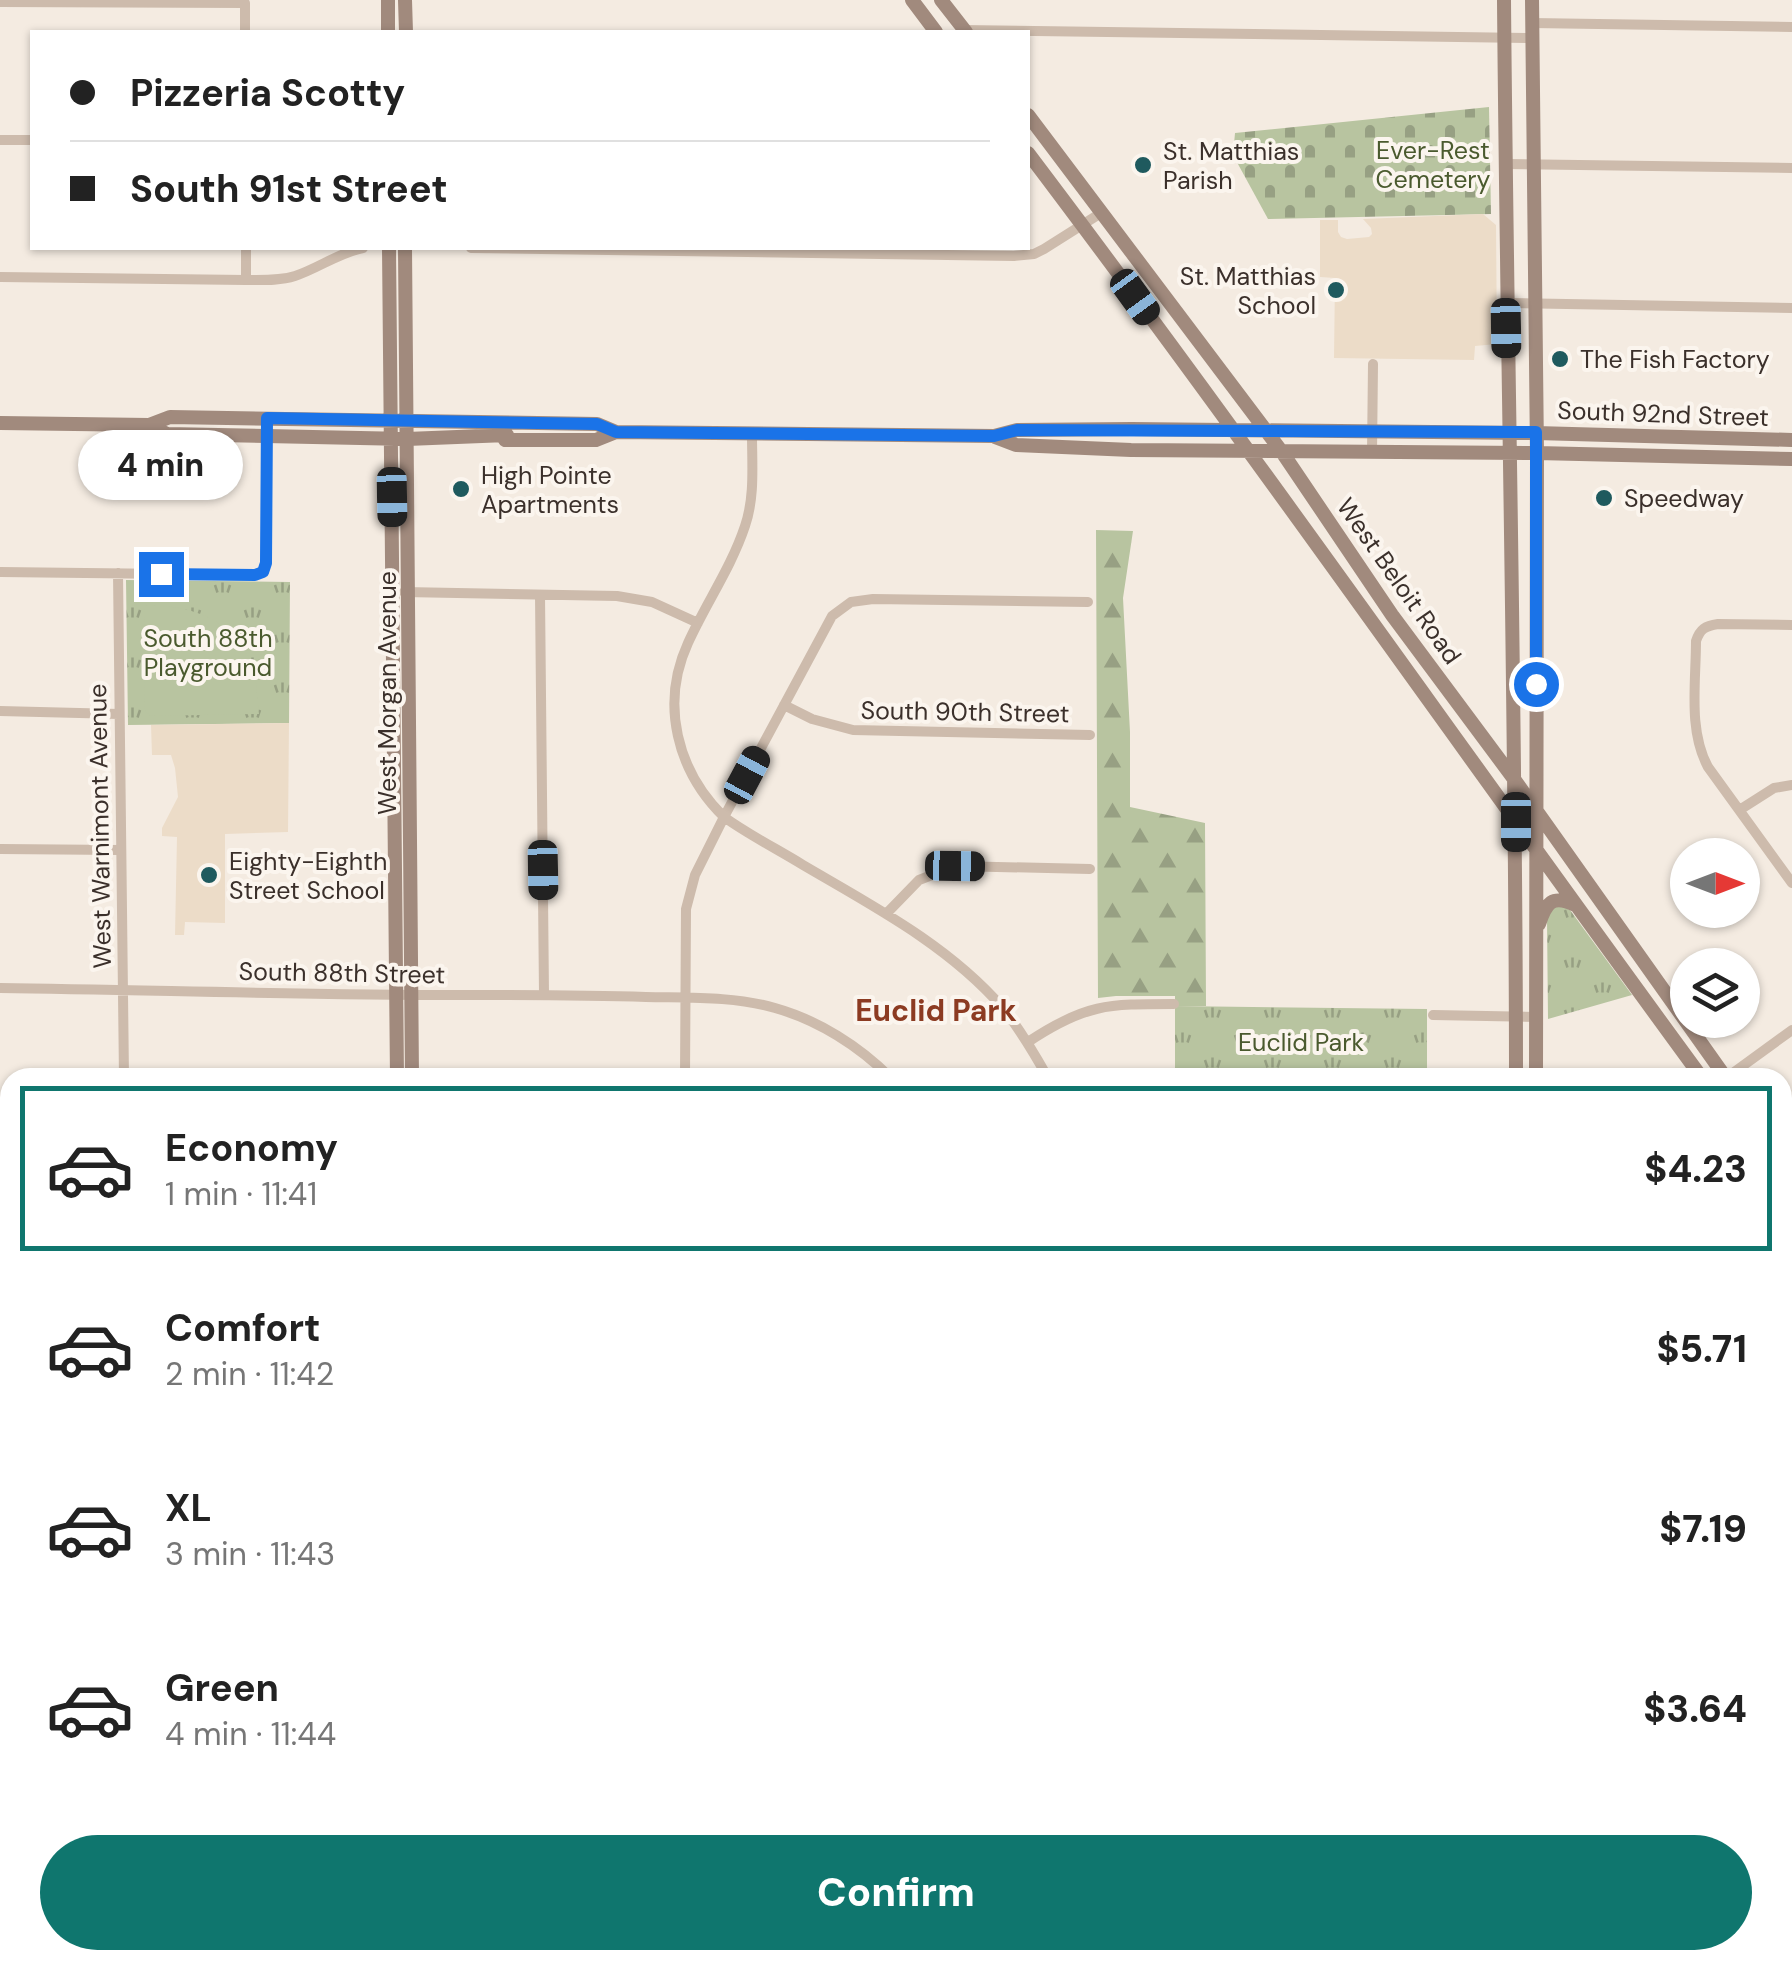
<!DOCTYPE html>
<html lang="en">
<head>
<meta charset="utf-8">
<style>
  body { margin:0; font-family:"DM Sans",sans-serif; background:#f6f6f6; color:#222; height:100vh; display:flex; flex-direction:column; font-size:38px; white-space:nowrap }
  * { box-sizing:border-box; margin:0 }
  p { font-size:32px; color:#767676 }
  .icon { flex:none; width:55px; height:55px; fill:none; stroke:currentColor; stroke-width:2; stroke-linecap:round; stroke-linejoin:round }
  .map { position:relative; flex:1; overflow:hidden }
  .panel { position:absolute; left:0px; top:1068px; width:1792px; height:902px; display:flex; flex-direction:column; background:#fff; border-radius:30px 30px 0 0; box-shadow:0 2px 8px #0004 }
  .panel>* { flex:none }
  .guide { position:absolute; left:30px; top:30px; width:1000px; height:220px; border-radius:0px; box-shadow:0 2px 8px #0004; display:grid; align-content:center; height:220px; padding:0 40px; background:#fff }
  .needle { width:65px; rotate:90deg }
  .controls { position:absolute; left:1670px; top:838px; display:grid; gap:20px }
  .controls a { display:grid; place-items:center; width:90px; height:90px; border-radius:50%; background:#fff; box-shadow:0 2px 8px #0004; font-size:50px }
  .end { position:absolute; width:45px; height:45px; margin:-22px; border:12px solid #1a73e8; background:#fff; box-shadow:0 0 0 5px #fff }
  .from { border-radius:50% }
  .bubble { position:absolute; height:70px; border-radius:35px; background:#fff; box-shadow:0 2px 8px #0004; font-size:32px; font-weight:800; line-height:70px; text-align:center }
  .car { position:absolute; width:30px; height:60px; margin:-30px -15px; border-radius:12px; box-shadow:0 0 8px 2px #0007; background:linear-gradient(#222 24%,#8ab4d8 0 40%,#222 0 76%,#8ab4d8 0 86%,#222 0) }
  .guide b { display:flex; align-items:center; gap:35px; height:95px; font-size:38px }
  .guide b+b { border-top:2px solid #e0e0e0 }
  .guide i { width:25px; height:25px; background:#222 }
  ul { padding:18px 0 0; list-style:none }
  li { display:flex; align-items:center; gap:30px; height:165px; margin:0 20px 15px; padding:0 20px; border:5px solid transparent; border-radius:0px }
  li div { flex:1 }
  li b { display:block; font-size:38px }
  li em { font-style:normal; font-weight:800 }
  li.on { border-color:#0f766e }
  li>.icon { width:90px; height:90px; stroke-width:1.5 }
  .button { display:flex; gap:20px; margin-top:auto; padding:20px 40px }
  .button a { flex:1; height:115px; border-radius:60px; background:#0f766e; color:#fff; font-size:40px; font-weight:800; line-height:115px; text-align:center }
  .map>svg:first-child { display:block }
</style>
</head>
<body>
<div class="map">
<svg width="1792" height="1968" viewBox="0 0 1792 1968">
  <defs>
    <pattern id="grass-tufts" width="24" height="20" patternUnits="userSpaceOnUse" patternTransform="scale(2.5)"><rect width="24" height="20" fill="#b8c4a0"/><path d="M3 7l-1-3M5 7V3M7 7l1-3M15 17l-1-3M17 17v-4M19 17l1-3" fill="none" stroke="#97a083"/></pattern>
    <pattern id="forest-firs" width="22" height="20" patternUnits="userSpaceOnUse" patternTransform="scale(2.5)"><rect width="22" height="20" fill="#b8c4a0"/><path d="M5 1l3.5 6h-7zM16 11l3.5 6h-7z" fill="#97a083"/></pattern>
    <pattern id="cemetery-stones" width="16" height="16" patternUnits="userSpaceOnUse" patternTransform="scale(2.5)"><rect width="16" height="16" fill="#b8c4a0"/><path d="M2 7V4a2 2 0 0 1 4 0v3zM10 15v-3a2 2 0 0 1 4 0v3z" fill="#97a083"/></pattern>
  </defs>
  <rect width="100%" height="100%" fill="#f4ebe1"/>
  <path fill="url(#grass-tufts)" d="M126 580 290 582 289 723 128 725Z
    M1560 905 1570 910 1632 995 1548 1019 1547 918 1549 911Z
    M1175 1006 1427 1009V1077H1175Z"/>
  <path fill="url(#forest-firs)" d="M1096 530 1133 531 1123 598 1130 732V807L1205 823 1206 1006H1175V996H1116L1098 998Z"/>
  <path fill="url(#cemetery-stones)" d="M1489 107 1491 214 1268 219 1233 155 1235 133Z"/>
  <path fill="#b8c4a0" d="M144 606C191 604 236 620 253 667 257 681 257 699 259 714L150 716 145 710Z"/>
  <path fill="#ecdcc8" d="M1483 214 1496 225 1497 344 1475 346 1474 360 1334 358 1335 278 1320 277V220H1338V232L1341 237 1347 239 1369 237 1372 234 1371 228 1363 219Z
    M289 723 288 832 225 834V923L185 922 184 935H175L177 837 162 836V828L178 797 175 768 171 755H152L151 725Z"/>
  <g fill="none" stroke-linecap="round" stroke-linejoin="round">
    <path stroke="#cdbbac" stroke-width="10" d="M0 2 245 3V32
      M1532 23 1792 27
      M963 30 1532 38
      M0 140H32
      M1505 164 1792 168
      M246 248V280
      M471 248 1014 256 1034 254 1044 249 1101 213
      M0 277 246 280C262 280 279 281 295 276 319 268 338 253 363 248
      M1506 303 1792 308
      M1372 453 1373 364
      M0 572 255 575 263 572 266 563 267 418
      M118 573 124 1078
      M404 592 617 596 652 602 698 623
      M540 595 544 994
      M1792 625 1718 624C1705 626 1700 629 1696 641 1696 683 1688 730 1708 767L1792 883
      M784 705 812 719 853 730 1090 735
      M0 711 119 714
      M1741 809 1774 788 1792 785
      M0 849 120 850
      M886 914 919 880 955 866 1090 869
      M0 988C152 990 304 995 456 995 519 995 583 995 646 997 689 998 733 996 775 1008 818 1020 859 1046 891 1078
      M1433 1015 1536 1017
      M1028 1042C1085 1004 1107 1004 1174 1004
      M685 1078 686 909 695 875 724 817C677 771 660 704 688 643 706 603 731 568 745 526 755 497 752 465 752 435
      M1048 1078C1034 1053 1020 1029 1002 1007 948 945 873 906 803 865 777 849 749 835 724 817L832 616 851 602 873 599 1088 602
      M1726 1078 1792 1030
      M0 1126 10 1127
      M0 1266H10
      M0 1405H10
      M0 1696 10 1697
      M1782 1718H1792
      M0 1836H10
      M1782 1857H1792
      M690 1960V1968
      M831 1960V1968
      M1184 1960V1968
      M1321 1960V1968
      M1687 1960V1968
      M128 1968V1960
      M970 1968V1960"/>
    <path stroke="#a18a7d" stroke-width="14" d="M388 0V32
      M405 0 406 32
      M912 0 936 32
      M941 0 966 32
      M1504 0C1507 359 1516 718 1516 1078
      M1532 0 1537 453 1536 1078
      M1028 115 1282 452 1392 615 1514 779 1726 1078
      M1028 153C1258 457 1476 770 1702 1078
      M389 248 397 1078
      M405 248 412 1078
      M0 423 149 425 170 417 597 424 616 432
      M149 425 167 434 407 439 507 435 505 440H596L616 432 994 436 1017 430 1132 429 1536 433 1792 440
      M995 437 1016 445 1131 450 1537 453 1792 459
      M1539 924C1546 903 1552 894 1575 905
      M1782 1157 1792 1170
      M1782 1191 1792 1204
      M0 1550H10
      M1782 1576H1792
      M419 1960V1968
      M1518 1960V1968
      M1542 1960V1968
      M400 1968V1960"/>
  </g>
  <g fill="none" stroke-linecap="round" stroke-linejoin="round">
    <path stroke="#1a73e8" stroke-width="12" d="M161 574 255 575 263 572 266 563 267 418 597 424 616 432 994 436 1017 430 1536 432V684"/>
  </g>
  <g fill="#1f5a5e" stroke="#fbf5ee" stroke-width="4">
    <circle cx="1143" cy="165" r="10"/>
    <circle cx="1336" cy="290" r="10"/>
    <circle cx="1560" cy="359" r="10"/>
    <circle cx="461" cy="489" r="10"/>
    <circle cx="1604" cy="498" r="10"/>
    <circle cx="209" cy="875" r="10"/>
  </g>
  <g text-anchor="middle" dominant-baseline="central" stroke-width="8" stroke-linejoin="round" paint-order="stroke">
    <g font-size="25" fill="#4a5a2e" stroke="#fbf5ee">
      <text x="1433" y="150">Ever-Rest<tspan x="1433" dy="29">Cemetery</tspan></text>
      <text x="208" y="638">South 88th<tspan x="208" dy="29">Playground</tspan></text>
      <text x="1301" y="1042">Euclid Park</text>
    </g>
    <g font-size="25" fill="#3b302b" stroke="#fbf5ee" text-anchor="start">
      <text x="1163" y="151">St. Matthias<tspan x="1163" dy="29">Parish</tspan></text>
      <text x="1316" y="276" text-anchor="end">St. Matthias<tspan x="1316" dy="29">School</tspan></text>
      <text x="1580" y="359">The Fish Factory</text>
      <text x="481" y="475">High Pointe<tspan x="481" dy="29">Apartments</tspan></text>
      <text x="1624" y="498">Speedway</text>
      <text x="229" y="861">Eighty-Eighth<tspan x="229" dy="29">Street School</tspan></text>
    </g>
    <g font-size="25" fill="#3b302b" stroke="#fbf5ee">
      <text transform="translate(1663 414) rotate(2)">South 92nd Street</text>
      <text transform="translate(1399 581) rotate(55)">West Beloit Road</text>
      <text transform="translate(387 693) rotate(-90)">West Morgan Avenue</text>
      <text transform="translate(965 712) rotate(1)">South 90th Street</text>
      <text transform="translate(100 826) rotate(-91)">West Warnimont Avenue</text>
      <text transform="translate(342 973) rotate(1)">South 88th Street</text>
    </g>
    <g font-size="30" font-weight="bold" fill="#8c3b22" stroke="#fbf5ee">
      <text x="936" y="1010">Euclid Park</text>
    </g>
  </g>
</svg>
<div class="controls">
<a><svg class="needle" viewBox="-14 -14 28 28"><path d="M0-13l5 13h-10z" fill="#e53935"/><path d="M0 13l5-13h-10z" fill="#767676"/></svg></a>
<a><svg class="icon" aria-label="layers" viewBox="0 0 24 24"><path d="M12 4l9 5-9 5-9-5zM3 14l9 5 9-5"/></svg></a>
</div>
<i class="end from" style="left:1536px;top:684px"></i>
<i class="end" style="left:161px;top:574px"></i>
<div class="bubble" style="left:78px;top:430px;width:165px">4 min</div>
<i class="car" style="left:1135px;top:297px;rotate:144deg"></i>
<i class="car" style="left:1506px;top:328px;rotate:179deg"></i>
<i class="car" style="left:392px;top:497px;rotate:179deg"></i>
<i class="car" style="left:747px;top:775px;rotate:28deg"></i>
<i class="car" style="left:1516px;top:822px;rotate:180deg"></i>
<i class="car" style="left:955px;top:866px;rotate:91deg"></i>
<i class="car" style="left:543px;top:870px;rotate:179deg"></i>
<div class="guide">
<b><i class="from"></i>Pizzeria Scotty</b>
<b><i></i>South 91st Street</b>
</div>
<section class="panel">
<ul>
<li class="on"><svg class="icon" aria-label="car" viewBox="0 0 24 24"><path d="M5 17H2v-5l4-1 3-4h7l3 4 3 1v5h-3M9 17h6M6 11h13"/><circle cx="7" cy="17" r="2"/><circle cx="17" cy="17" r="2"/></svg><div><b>Economy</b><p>1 min · 11:41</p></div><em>$4.23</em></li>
<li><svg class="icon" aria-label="car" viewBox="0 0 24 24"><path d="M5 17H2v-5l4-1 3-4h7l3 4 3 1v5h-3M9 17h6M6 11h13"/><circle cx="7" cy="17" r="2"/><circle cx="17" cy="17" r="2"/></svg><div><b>Comfort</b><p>2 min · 11:42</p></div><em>$5.71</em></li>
<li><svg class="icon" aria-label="car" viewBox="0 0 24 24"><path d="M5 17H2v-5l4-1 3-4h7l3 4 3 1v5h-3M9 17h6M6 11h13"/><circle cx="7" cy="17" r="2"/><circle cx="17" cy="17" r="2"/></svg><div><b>XL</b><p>3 min · 11:43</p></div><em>$7.19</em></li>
<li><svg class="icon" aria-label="car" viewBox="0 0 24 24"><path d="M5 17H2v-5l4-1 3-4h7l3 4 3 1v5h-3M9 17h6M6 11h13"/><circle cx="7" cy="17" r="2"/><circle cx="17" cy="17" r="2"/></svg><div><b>Green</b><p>4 min · 11:44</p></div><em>$3.64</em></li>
</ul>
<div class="button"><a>Confirm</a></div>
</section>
</div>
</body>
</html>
